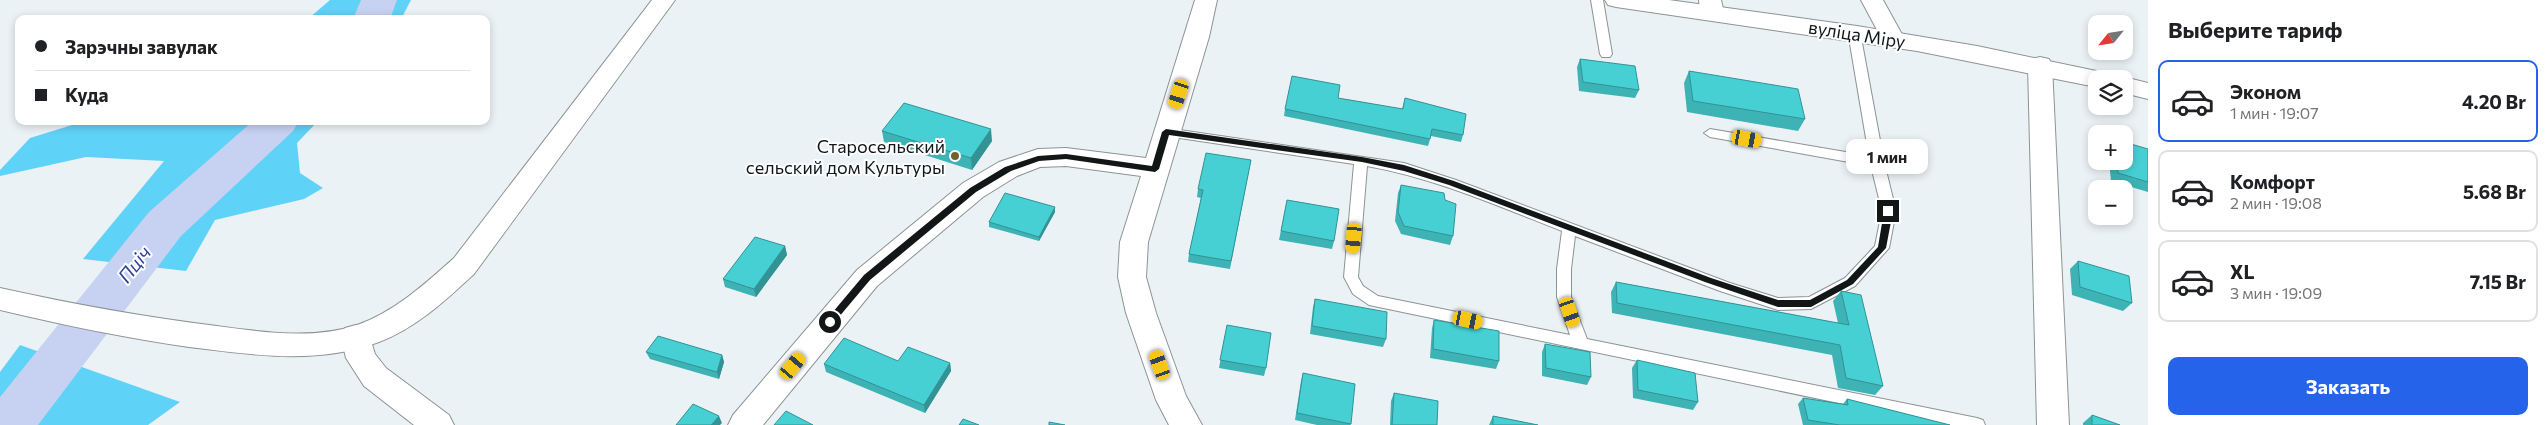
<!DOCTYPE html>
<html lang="ru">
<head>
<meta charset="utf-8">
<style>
  body { margin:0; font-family:Commissioner,sans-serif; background:#f6f6f6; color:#202124; height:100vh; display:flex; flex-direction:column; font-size:19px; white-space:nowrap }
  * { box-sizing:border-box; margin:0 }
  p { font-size:16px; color:#757577 }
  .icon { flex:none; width:28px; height:28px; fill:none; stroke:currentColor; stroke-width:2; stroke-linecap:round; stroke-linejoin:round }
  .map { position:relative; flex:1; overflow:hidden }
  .sheet { display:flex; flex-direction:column; background:#fff; width:400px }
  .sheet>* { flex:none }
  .hud { position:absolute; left:15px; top:15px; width:475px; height:110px; border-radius:10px; box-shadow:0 2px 8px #0003; display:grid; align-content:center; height:110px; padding:0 20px; background:#fff }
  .needle { width:32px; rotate:240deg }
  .fabs { position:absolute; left:2088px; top:15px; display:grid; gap:10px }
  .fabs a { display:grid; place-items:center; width:45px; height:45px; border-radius:10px; background:#fff; box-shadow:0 2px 8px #0003; font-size:25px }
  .end { position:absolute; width:22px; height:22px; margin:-11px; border:6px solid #131617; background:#fff; box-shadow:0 0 0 2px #fff }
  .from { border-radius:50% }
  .bubble { position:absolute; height:35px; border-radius:10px; background:#fff; box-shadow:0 2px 8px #0003; font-size:16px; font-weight:700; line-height:35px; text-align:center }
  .car { position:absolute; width:15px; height:30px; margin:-15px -8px; border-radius:6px; box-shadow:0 0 4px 1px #0007; background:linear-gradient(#f5c518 24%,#345 0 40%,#f5c518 0 76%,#345 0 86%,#f5c518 0) }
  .hud b { display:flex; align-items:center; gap:18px; height:48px; font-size:19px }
  .hud b+b { border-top:1px solid #e0e0e0 }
  .hud i { width:12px; height:12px; background:#202124 }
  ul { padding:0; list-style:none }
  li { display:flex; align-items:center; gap:15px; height:82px; margin:0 10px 8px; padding:0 10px; border:2px solid #e0e0e0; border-radius:10px }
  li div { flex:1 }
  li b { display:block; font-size:19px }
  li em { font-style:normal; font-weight:700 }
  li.active { border-color:#2563eb }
  li>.icon { width:45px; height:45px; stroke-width:1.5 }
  h2 { padding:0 20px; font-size:22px; line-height:60px }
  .primary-button { display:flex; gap:10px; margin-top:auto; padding:10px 20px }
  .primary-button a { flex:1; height:58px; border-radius:10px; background:#2563eb; color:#fff; font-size:20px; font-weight:700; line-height:58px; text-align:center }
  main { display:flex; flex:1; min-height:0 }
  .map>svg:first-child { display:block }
</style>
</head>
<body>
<main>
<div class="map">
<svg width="2148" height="425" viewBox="0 0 2148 425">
  <rect width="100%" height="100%" fill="#ebf2f5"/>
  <path fill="#5fd2f7" d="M330 0H411L401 19H308Z
    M85 121H318L297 143 300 173 323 188 304 199 215 220 186 271 83 259 164 161 86 157 0 176V170L30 138Z
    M20 345 180 402 148 425H0V372Z"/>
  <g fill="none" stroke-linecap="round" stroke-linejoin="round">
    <path fill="#c7d1f1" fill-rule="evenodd" d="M361 0H397L390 19H353Z
      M253 121H299L293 131 181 236 38 425H0V397L149 212Z"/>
    <g stroke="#8c9395" stroke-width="2">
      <path id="lane" d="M1591 0H1603L1612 54 1610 57H1602L1600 54Z
        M1854 28 1860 32 1884 162 1896 211 1889 248 1855 286 1811 309 1778 310 1720 291 1575 236 1571 269V297L1587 339 1977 418 1983 420 1985 425H1944L1369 305 1353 294 1344 277 1354 164 1166 136 1160 132 1166 128 1404 163 1456 180 1730 283 1778 298 1809 297 1845 278 1875 246 1882 211 1871 166 1710 137 1704 133 1710 129 1869 156 1848 32ZM1367 166C1435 178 1498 206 1562 231L1557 269V297L1570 335 1378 296 1363 286 1358 277Z"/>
    </g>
    <g stroke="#8c9395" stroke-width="2">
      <path id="street" d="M1195 0H1217L1209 37 1148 242 1146 277 1156 313 1186 396 1202 425H1169L1156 400 1126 313 1118 277 1120 242 1141 176 1066 166 1040 167 1017 176 983 197 877 286 763 425H728L733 415 857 270 963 183 999 162 1038 149 1066 148 1146 158Z
        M1699 0H1721L1724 13 1720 18 1712 20 1704 18 1700 13Z
        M1861 0H1883L1904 38 1900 43 1892 46 1884 43Z
        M2040 57 2049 59 2052 65 2069 425H2037L2028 65 2031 59Z
        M356 325 367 328 375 354 386 368 449 415 454 425H414L364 386 346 358 341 337 345 328Z"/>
    </g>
    <g stroke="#8c9395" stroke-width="2">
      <path id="secondary" d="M652 0H675L474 274C446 300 416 328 379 342 317 365 254 355 189 347 126 338 63 325 0 310V288C72 304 144 317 217 326 262 332 313 340 357 325 394 312 425 284 454 258Z
        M1605 0H1669L1857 26 1977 46 2106 73 2109 79H2096V87L1917 51 1616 7 1608 5Z
        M2124 77 2148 83V99L2124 93V79H2117Z"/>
    </g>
    <use href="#lane" fill="#fff" fill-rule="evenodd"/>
    <use href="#street" fill="#fff" fill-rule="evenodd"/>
    <use href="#secondary" fill="#fff" fill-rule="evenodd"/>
  </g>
  <path fill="#3db3b5" d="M1580 59 1639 90 1635 98 1579 91 1577 67Z
    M1689 71 1805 119 1798 131 1687 112 1684 83Z
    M1338 98 1402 109 1405 98 1463 135 1461 142 1431 136 1428 146 1284 116 1285 109Z
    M882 131 992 141 972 170 884 142Z
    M2148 149V192L2111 181 2109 161H2124Z
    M1251 160 1230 269 1188 262 1189 254 1201 198 1197 197 1198 189Z
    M1401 185 1453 236 1450 245 1401 234 1395 221 1398 193Z
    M1287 200 1334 241 1332 249 1279 240Z
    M1055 212 1039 241 989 227V222Z
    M785 246 787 255 756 297 725 287 723 279Z
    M2078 261 2132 303 2123 311 2072 295 2070 269Z
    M1616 282 1838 323 1833 301 1841 291 1883 386 1875 395 1838 388 1832 355 1612 313 1611 292Z
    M1315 299 1386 339 1383 347 1310 334 1313 307Z
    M1434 320 1499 361 1496 369 1430 358 1432 328Z
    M1227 325 1266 368 1264 376 1219 368Z
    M1545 344 1591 377 1587 385 1542 376V352Z
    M646 352 722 355 724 362 719 379 650 359Z
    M1637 360 1698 402 1693 410 1633 398 1632 368Z
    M898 361 950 363 951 371 925 413 826 372 824 364Z
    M1303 373 1351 424 1350 425H1317L1295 420 1301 381Z
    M1394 393 1437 425H1390L1391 401Z
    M1803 398 1843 404 1847 399 1950 425H1803L1798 404Z
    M2092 415 2120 425H2083V423Z
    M1493 416 1538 425H1489Z"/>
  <path fill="#329294" d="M991 129 992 141 972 170 971 158Z
    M1055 207V212L1039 241V237Z
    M785 246 787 255 756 297 754 289Z
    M722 355 724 362 719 379 717 372Z
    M950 363 951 371 925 413 924 405Z
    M719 416 722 423 720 425H711Z"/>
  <path fill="#47d0d3" stroke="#329294" d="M1580 59 1635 66 1639 90 1583 82Z
    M1689 71 1798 89 1805 119 1693 101Z
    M1292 76 1340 85 1338 98 1403 109 1405 98 1466 114 1463 135 1432 129 1430 139 1285 109Z
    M904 103 991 129 971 158 882 131Z
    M2124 142 2148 149V182L2118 173 2117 161H2124Z
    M1206 153 1251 160 1231 261 1189 254 1203 190 1198 189Z
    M1401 185 1444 193 1445 200 1456 204 1453 236 1404 226 1398 212Z
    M1005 193 1055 207 1039 237 989 222Z
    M1287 200 1339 209 1334 241 1281 231Z
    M755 237 785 246 754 289 723 279Z
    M2078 261 2129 276 2132 303 2080 287Z
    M1616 282 1849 325 1841 291 1861 295 1883 386 1846 378 1840 345 1617 303Z
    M1315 299 1387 312 1386 339 1312 326Z
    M1434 320 1499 331V361L1433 349Z
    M1227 325 1271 333 1266 368 1220 360Z
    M658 336 722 355 717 372 646 352Z
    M844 338 898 361 908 347 950 363 924 405 824 364Z
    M1545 344 1590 352 1591 377 1546 368Z
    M1637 360 1695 373 1698 402 1638 390Z
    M1303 373 1355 384 1351 424 1297 413Z
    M1394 393 1438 401 1437 425H1392Z
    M1803 398 1848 405 1847 399 1950 425H1840L1808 420Z
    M693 404 719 416 711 425H676Z
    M786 411 813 425H774Z
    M2092 415 2120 425H2092Z
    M1493 416 1538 425H1493Z
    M963 419 979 425H959Z
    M1049 422 1065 425H1049Z"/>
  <path fill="#131617" d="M1166 129 1362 157 1404 165 1454 181 1711 278 1778 300H1810L1847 280 1878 247 1884 211 1888 208 1893 211 1886 248 1853 284 1811 307H1778L1705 282 1449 185 1404 171 1362 162 1169 135 1159 169 1155 172 1066 159 1039 161 1011 171 976 192 870 280 833 324H827V319L864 275 970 188 1005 167 1038 156 1066 154 1152 166 1162 132Z"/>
  <circle fill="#6c6330" stroke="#fdfeff" stroke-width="2" cx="955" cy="156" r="5"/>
  <g text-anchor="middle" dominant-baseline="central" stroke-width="4" stroke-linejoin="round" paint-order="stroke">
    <g font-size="18" fill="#131617" stroke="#fdfeff">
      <text transform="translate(1857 34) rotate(9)">вуліца Міру</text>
    </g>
    <g font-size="18" fill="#131617" stroke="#fdfeff" text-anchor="end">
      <text x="945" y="146">Старосельский<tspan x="945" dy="21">сельский дом Культуры</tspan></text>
    </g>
    <g font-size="19" font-style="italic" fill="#2f3e97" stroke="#fdfeff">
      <text transform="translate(134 264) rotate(-52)">Пціч</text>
    </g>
  </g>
</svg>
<div class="fabs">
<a><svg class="needle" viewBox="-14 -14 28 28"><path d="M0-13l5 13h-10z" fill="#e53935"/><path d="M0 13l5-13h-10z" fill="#757577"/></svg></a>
<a><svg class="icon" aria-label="layers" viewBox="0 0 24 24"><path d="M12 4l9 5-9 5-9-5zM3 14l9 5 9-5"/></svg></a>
<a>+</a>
<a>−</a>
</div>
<i class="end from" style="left:830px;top:322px"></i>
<i class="end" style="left:1888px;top:211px"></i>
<div class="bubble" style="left:1846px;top:139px;width:82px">1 мин</div>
<i class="car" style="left:1179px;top:94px;rotate:198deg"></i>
<i class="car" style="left:1747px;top:139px;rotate:100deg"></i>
<i class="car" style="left:1354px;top:238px;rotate:185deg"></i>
<i class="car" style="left:1570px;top:312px;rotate:161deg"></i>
<i class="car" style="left:1468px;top:320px;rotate:102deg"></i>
<i class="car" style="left:1160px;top:365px;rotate:340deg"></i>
<i class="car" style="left:793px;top:366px;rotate:40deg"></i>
<div class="hud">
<b><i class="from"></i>Зарэчны завулак</b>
<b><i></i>Куда</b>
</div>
</div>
<section class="sheet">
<h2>Выберите тариф</h2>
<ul>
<li class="active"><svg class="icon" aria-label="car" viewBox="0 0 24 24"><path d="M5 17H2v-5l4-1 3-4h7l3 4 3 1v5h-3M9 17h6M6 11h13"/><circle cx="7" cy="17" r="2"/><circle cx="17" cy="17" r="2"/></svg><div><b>Эконом</b><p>1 мин · 19:07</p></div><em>4.20 Br</em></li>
<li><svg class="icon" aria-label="car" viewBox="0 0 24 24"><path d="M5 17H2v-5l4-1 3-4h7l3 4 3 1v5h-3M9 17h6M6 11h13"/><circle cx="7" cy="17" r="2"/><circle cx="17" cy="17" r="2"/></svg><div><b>Комфорт</b><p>2 мин · 19:08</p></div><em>5.68 Br</em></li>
<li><svg class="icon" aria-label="car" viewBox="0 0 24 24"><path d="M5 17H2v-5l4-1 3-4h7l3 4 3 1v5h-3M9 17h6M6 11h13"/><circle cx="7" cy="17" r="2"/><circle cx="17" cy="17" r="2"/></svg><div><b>XL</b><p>3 мин · 19:09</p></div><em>7.15 Br</em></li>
</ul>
<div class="primary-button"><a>Заказать</a></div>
</section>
</main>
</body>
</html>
